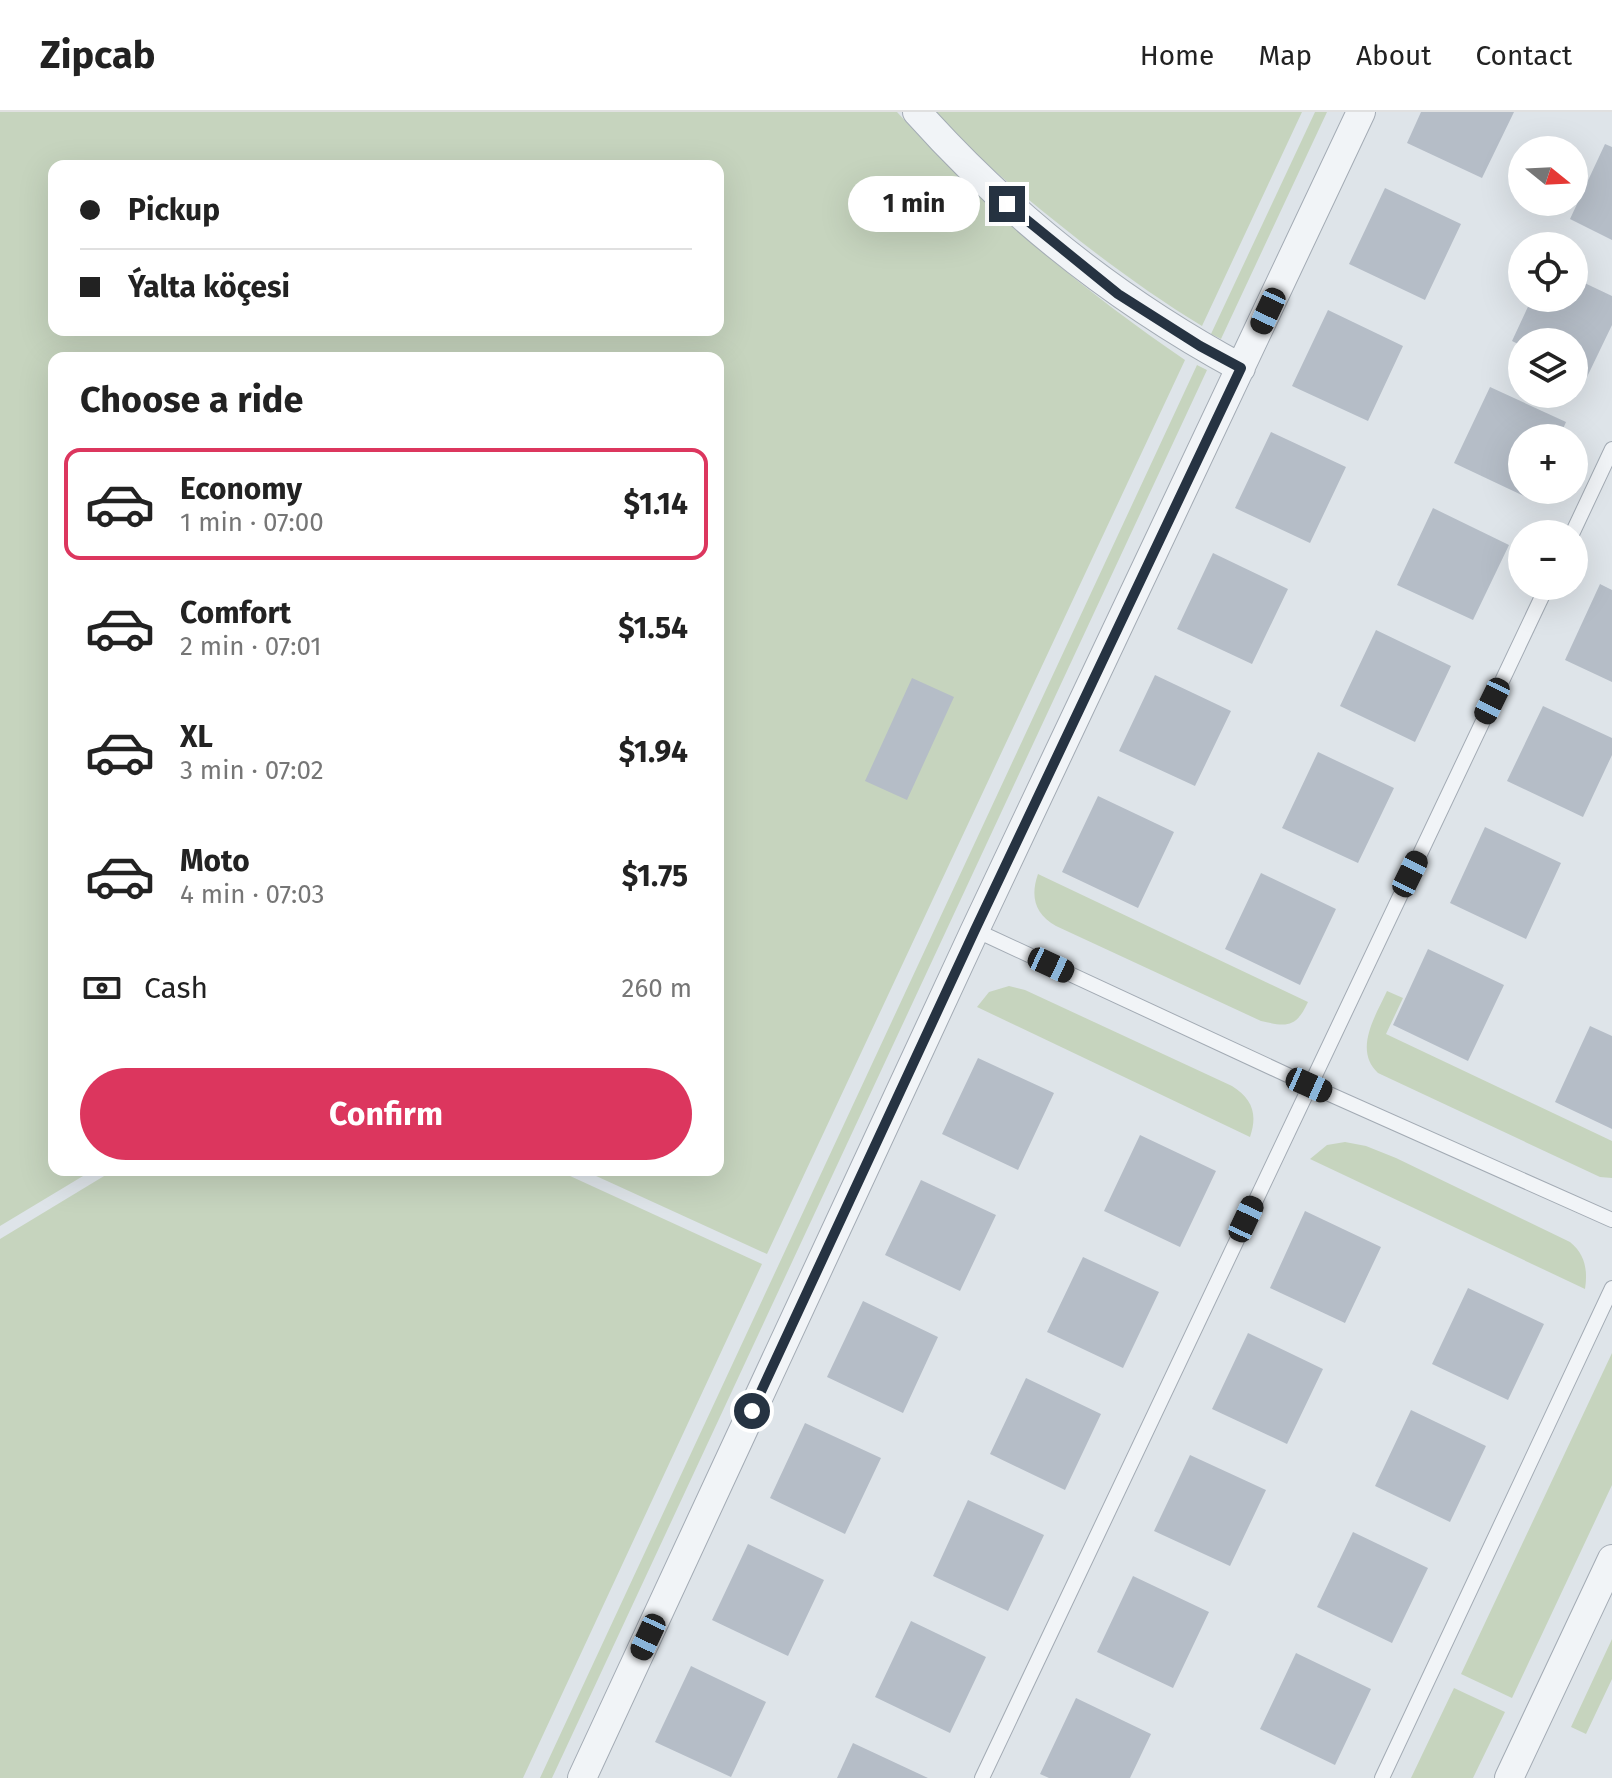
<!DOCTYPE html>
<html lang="en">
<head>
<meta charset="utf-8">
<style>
  body { margin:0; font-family:"Fira Sans",sans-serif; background:#f6f6f6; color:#222; height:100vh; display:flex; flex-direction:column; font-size:30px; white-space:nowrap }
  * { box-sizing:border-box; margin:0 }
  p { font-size:26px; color:#767676 }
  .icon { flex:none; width:44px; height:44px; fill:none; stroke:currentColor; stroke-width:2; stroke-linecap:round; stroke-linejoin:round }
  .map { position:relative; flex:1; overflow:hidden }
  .drawer { position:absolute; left:48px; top:240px; width:676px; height:824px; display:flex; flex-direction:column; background:#fff; border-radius:16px; box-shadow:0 8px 32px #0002 }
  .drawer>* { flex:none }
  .top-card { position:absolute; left:48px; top:48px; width:676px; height:176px; border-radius:16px; box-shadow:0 8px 32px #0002; display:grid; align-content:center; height:176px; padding:0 32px; background:#fff }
  .needle { width:52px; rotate:108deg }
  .buttons { position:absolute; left:1508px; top:24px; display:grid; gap:16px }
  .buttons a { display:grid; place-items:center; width:80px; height:80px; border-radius:50%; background:#fff; box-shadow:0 8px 32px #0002; font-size:40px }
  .end { position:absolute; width:36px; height:36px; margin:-18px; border:10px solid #263342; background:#fff; box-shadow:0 0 0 4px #fff }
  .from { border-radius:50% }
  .bubble { position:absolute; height:56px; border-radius:28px; background:#fff; box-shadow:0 8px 32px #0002; font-size:26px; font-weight:700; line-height:56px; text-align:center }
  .car { position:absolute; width:24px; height:48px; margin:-24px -12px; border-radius:10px; box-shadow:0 0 6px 2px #0007; background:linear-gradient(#222 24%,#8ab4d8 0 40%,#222 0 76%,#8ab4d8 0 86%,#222 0) }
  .top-card b { display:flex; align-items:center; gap:28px; height:76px; font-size:30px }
  .top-card b+b { border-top:2px solid #e0e0e0 }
  .top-card i { width:20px; height:20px; background:#222 }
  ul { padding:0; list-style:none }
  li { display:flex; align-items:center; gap:24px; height:112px; margin:0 16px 12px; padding:0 16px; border:4px solid transparent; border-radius:16px }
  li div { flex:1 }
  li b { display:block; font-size:30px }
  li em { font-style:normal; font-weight:700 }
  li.active { border-color:#dc365e }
  li>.icon { width:72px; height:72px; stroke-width:1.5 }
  h2 { padding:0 32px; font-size:36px; line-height:96px }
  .pay { display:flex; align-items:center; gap:20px; height:88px; padding:0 32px; font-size:30px }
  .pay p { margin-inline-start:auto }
  .cta { display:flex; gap:16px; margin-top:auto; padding:16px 32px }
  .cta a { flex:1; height:92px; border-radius:48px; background:#dc365e; color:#fff; font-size:32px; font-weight:700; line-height:92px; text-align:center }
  header { display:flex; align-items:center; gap:48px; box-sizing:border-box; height:112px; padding:0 40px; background:#fff; border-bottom:2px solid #e0e0e0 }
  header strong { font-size:38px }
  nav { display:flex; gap:44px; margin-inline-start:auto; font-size:28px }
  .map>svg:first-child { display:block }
</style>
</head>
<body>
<header>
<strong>Zipcab</strong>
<nav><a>Home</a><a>Map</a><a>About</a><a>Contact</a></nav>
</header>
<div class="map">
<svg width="1612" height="1666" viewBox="0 0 1612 1666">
  <rect width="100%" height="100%" fill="#dee4e9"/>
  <path fill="#c6d4be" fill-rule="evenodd" d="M0 0H897C982 94 1081 177 1185 248L767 1142 583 1058H718V246H54V1058H93L0 1114ZM54 54H718V218H54Z
    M933 0H1302L1202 214C1138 175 1081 131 1023 83 991 56 961 31 933 0Z
    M1315 0H1327L1221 227 1211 222Z
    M1197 253 1207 258 552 1666H540Z
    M1038 762 1308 890C1296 916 1287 915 1261 909L1056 814C1035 802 1030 785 1038 762Z
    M1009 874 1025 878 1232 974C1252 987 1258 1001 1250 1025L977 895 989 880Z
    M1387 879 1403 886 1386 922 1612 1029V1066L1600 1065 1378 961C1353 938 1376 903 1387 879Z
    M1345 1030 1366 1034 1396 1046 1570 1130C1585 1142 1588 1158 1585 1177L1310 1047 1327 1033Z
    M114 1058H557L762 1152 523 1666H0V1127Z
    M1612 1241V1373L1512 1586 1461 1562Z
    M1612 1527V1567L1586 1622 1571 1615Z
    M1454 1576 1505 1600 1473 1666H1411Z"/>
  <path fill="#b5bdc7" d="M1421 0H1514L1482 66 1407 31Z
    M1605 32 1612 35V128L1570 107Z
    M1385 76 1461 112 1425 188 1349 152Z
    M1574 166 1612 184V213L1587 265 1574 258V230H1522V234L1512 229 1532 186H1574Z
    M1328 198 1403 234 1368 309 1292 274Z
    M1490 275 1566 310 1559 326H1522V378H1534L1530 387 1454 351Z
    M1271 320 1346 355 1310 431 1235 396Z
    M1433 396 1509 433 1473 508 1397 473Z
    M1213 441 1288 477 1252 552 1177 517Z
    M1600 472 1612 478V570L1565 548Z
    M1376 518 1451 554 1415 630 1340 594Z
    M1155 563 1231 599 1195 674 1119 639Z
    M912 566 954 585 907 688 865 669Z
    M1543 594 1612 626V643L1583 705 1507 669Z
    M1318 640 1394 676 1358 751 1282 716Z
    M1098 684 1174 720 1138 796 1062 760Z
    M1485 715 1561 751 1526 827 1450 791Z
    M1261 761 1336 797 1300 873 1225 837Z
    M1428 837 1504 873 1468 949 1393 913Z
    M1590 914 1612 924V1017L1555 990Z
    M978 946 1054 981 1018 1058 942 1022Z
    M1140 1023 1216 1059 1180 1135 1104 1099Z
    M921 1068 996 1103 960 1179 885 1143Z
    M1305 1099 1381 1135 1345 1211 1270 1176Z
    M1083 1145 1159 1180 1123 1256 1047 1220Z
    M1468 1176 1544 1212 1508 1288 1432 1252Z
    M863 1189 938 1225 903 1301 827 1265Z
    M1248 1221 1323 1257 1287 1332 1212 1297Z
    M1026 1266 1101 1302 1065 1378 990 1342Z
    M1411 1298 1486 1334 1450 1410 1375 1374Z
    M805 1311 881 1346 845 1422 770 1386Z
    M1190 1343 1266 1378 1230 1454 1154 1419Z
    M968 1388 1044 1423 1008 1499 933 1464Z
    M1353 1420 1428 1456 1392 1531 1317 1495Z
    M748 1432 824 1468 788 1544 712 1508Z
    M1133 1464 1209 1500 1173 1576 1097 1540Z
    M911 1509 986 1545 950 1621 875 1585Z
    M1296 1541 1371 1577 1335 1653 1260 1617Z
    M691 1554 766 1590 731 1665 655 1630Z
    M1076 1586 1151 1622 1130 1666H1049L1040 1662Z
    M853 1631 928 1666H837Z"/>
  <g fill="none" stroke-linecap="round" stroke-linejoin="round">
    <g stroke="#a3abb4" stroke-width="16">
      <path id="service" d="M1572 422 1612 337
        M975 818 1309 973 1612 1108
        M982 1666 1547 474
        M1382 1666 1612 1176"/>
    </g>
    <g stroke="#a3abb4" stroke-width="30">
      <path id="minor" d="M917 0C1011 105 1117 189 1241 256
        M582 1666 975 818 1361 0
        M1509 1666 1612 1447"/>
    </g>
    <use href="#service" stroke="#f1f4f7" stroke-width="14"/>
    <use href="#minor" stroke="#f1f4f7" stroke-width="28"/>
  </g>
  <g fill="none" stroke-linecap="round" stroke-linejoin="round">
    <path stroke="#263342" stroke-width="10" d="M752 1299 975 818 1241 256 1200 234 1118 182 1007 92"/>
  </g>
</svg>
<div class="buttons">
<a><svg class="needle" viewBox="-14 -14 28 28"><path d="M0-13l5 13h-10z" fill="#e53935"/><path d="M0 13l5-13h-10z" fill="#767676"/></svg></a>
<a><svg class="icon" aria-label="locate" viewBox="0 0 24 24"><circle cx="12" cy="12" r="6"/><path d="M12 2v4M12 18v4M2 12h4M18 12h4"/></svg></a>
<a><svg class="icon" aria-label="layers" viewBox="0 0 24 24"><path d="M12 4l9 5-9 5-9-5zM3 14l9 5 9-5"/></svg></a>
<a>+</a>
<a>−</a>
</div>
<i class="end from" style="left:752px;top:1299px"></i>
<i class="end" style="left:1007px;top:92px"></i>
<div class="bubble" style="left:848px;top:64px;width:132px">1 min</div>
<i class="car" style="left:1268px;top:199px;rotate:205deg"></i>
<i class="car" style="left:1492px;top:589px;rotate:206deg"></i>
<i class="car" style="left:1410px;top:762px;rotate:26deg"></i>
<i class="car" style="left:1051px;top:853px;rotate:115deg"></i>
<i class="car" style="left:1309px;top:973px;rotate:114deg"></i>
<i class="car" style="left:1246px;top:1107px;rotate:25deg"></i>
<i class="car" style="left:648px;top:1525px;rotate:205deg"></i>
<div class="top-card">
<b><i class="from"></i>Pickup</b>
<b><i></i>Ýalta köçesi</b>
</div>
<section class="drawer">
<h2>Choose a ride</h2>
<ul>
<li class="active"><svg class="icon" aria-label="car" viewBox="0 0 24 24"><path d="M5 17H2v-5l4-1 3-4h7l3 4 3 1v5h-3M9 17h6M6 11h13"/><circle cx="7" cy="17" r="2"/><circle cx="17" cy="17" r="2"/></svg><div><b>Economy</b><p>1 min · 07:00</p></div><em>$1.14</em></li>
<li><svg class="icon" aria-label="car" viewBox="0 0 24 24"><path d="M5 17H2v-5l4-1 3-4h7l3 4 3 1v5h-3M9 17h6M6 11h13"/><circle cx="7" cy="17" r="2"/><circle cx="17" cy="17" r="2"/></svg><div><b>Comfort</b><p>2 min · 07:01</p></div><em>$1.54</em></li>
<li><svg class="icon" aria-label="car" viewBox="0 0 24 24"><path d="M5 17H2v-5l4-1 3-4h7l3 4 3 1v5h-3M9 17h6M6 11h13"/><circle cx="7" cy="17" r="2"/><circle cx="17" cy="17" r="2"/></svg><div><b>XL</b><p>3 min · 07:02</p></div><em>$1.94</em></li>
<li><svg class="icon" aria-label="car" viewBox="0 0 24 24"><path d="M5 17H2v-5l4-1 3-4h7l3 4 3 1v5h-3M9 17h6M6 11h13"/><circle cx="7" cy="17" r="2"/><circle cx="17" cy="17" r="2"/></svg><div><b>Moto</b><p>4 min · 07:03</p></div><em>$1.75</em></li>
</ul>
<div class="pay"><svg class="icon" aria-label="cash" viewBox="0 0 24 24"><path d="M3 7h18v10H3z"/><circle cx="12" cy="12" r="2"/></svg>Cash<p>260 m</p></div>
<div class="cta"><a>Confirm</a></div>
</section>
</div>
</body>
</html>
